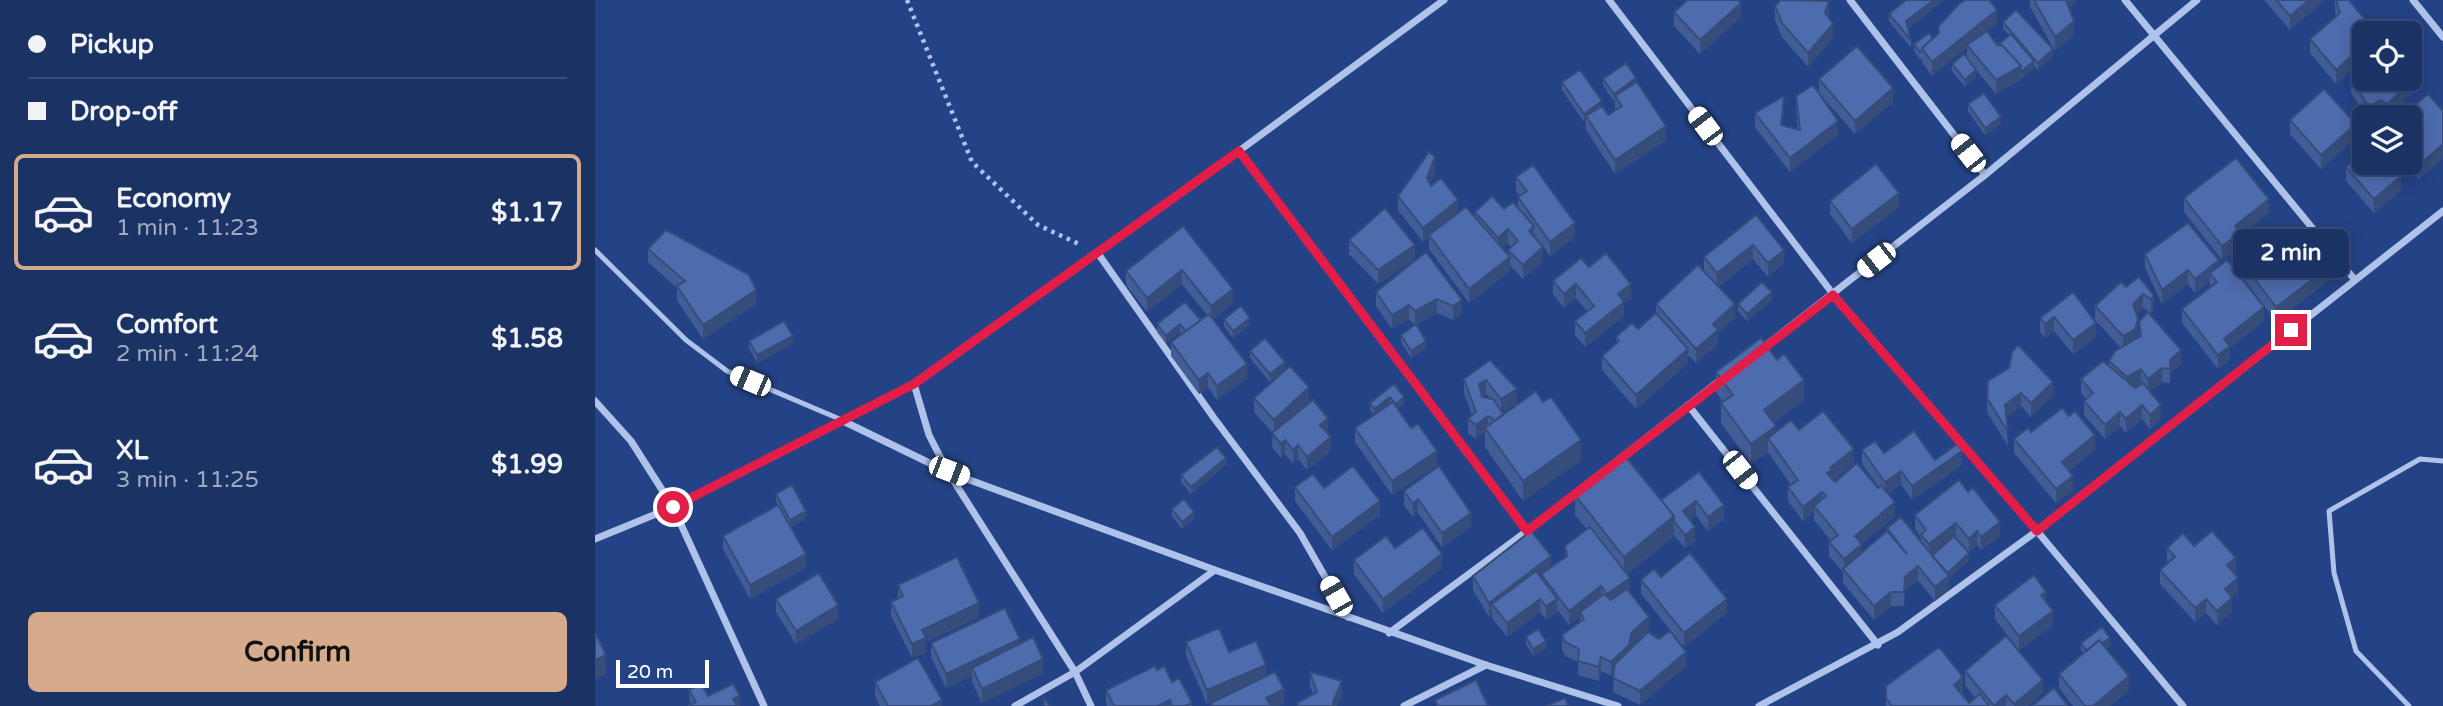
<!DOCTYPE html>
<html lang="en">
<head>
<meta charset="utf-8">
<style>
  body { margin:0; font-family:"Varela Round",sans-serif; background:#283e6d; color:#f1f3f6; height:100vh; display:flex; flex-direction:column; font-size:26px; white-space:nowrap }
  * { box-sizing:border-box; margin:0 }
  p { font-size:23px; color:#a0aabf }
  .icon { flex:none; width:38px; height:38px; fill:none; stroke:currentColor; stroke-width:2; stroke-linecap:round; stroke-linejoin:round }
  .map { position:relative; flex:1; overflow:hidden }
  .side { display:flex; flex-direction:column; background:#1b3264; width:595px }
  .side>* { flex:none }
  .banner { display:grid; align-content:center; height:154px; padding:0 28px; background:#1b3264 }
  .buttons { position:absolute; left:1757px; top:21px; display:grid; gap:14px }
  .buttons a { display:grid; place-items:center; width:70px; height:70px; border-radius:10px; background:#1b3264; box-shadow:0 4px 18px #0003,0 0 0 2px #394d78; font-size:35px }
  .scale { position:absolute; left:21px; bottom:18px; width:93px; box-sizing:border-box; padding-left:7px; border:4px solid #fff; border-top:0; font-size:19px; line-height:24px; white-space:nowrap; color:#fff; -webkit-text-stroke:5px #244386; paint-order:stroke }
  .end { position:absolute; width:32px; height:32px; margin:-16px; border:9px solid #e11d48; background:#fff; box-shadow:0 0 0 4px #fff }
  .from { border-radius:50% }
  .bubble { position:absolute; height:49px; border-radius:10px; background:#1b3264; box-shadow:0 4px 18px #0003,0 0 0 2px #394d78; font-size:23px; font-weight:700; line-height:49px; text-align:center }
  .car { position:absolute; width:21px; height:42px; margin:-21px -10px; border-radius:9px; box-shadow:0 0 5px 2px #0007; background:linear-gradient(#fff 24%,#345 0 40%,#fff 0 76%,#345 0 86%,#fff 0) }
  .banner b { display:flex; align-items:center; gap:24px; height:66px; font-size:26px }
  .banner b+b { border-top:2px solid #394d78 }
  .banner i { width:18px; height:18px; background:#f1f3f6 }
  ul { padding:0; list-style:none }
  li { display:flex; align-items:center; gap:21px; height:116px; margin:0 14px 10px; padding:0 14px; border:4px solid transparent; border-radius:10px }
  li div { flex:1 }
  li b { display:block; font-size:26px }
  li em { font-style:normal; font-weight:700 }
  li.current { border-color:#d6ab8b }
  li>.icon { width:63px; height:63px; stroke-width:1.5 }
  .button { display:flex; gap:14px; margin-top:auto; padding:14px 28px }
  .button a { flex:1; height:80px; border-radius:10px; background:#d6ab8b; color:#111; font-size:28px; font-weight:700; line-height:80px; text-align:center }
  main { display:flex; flex:1; min-height:0 }
  .map>svg:first-child { display:block }
</style>
</head>
<body>
<main>
<section class="side">
<div class="banner">
<b><i class="from"></i>Pickup</b>
<b><i></i>Drop-off</b>
</div>
<ul>
<li class="current"><svg class="icon" aria-label="car" viewBox="0 0 24 24"><path d="M5 17H2v-5l4-1 3-4h7l3 4 3 1v5h-3M9 17h6M6 11h13"/><circle cx="7" cy="17" r="2"/><circle cx="17" cy="17" r="2"/></svg><div><b>Economy</b><p>1 min · 11:23</p></div><em>$1.17</em></li>
<li><svg class="icon" aria-label="car" viewBox="0 0 24 24"><path d="M5 17H2v-5l4-1 3-4h7l3 4 3 1v5h-3M9 17h6M6 11h13"/><circle cx="7" cy="17" r="2"/><circle cx="17" cy="17" r="2"/></svg><div><b>Comfort</b><p>2 min · 11:24</p></div><em>$1.58</em></li>
<li><svg class="icon" aria-label="car" viewBox="0 0 24 24"><path d="M5 17H2v-5l4-1 3-4h7l3 4 3 1v5h-3M9 17h6M6 11h13"/><circle cx="7" cy="17" r="2"/><circle cx="17" cy="17" r="2"/></svg><div><b>XL</b><p>3 min · 11:25</p></div><em>$1.99</em></li>
</ul>
<div class="button"><a>Confirm</a></div>
</section>
<div class="map">
<svg width="1848" height="706" viewBox="0 0 1848 706">
  <rect width="100%" height="100%" fill="#244386"/>
  <g fill="none" stroke-linecap="round" stroke-linejoin="round">
    <path stroke="#afc2e9" stroke-width="4.5" stroke-dasharray="3.5 5" stroke-linecap="butt" d="M312 0 377 162 443 225 484 244"/>
    <path stroke="#afc2e9" stroke-width="5" d="M0 250 91 340 132 371 247 420
      M1814 706 1761 651 1739 573 1734 511 1825 459 1848 461"/>
    <path stroke="#afc2e9" stroke-width="7" d="M1014 0 1238 294 1442 531 1303 632 1164 706
      M1255 0 1390 175
      M1530 0 1760 280
      M1818 0 1848 37
      M644 151 932 531
      M502 252 619 418 705 533 753 617
      M1165 350 1390 175 1602 0
      M319 384 334 435 353 472 480 672 496 706
      M0 401 36 441 78 507 169 706
      M1093 405 1283 645
      M248 421 353 472 620 570 891 665 1023 706
      M0 539 78 507 319 384 644 151 849 0
      M794 633 932 531 1128 378
      M420 706 480 672 620 570
      M809 706 891 665
      M1588 706 1442 531 1848 211"/>
  </g>
  <path fill="#425d96" fill-rule="evenodd" d="M1349 0 1313 28 1316 40V48L1294 21V14Z
    M1435 0H1481L1474 9 1479 35 1460 51 1435 7Z
    M1669 0H1730L1695 30Z
    M1740 0H1754L1769 33V59L1741 84 1715 53V39L1741 16 1740 11Z
    M1180 6 1234 15 1238 38 1213 67 1187 37 1180 20Z
    M1079 12 1146 17 1105 54 1079 26Z
    M1408 22 1458 56 1443 70 1439 66V68L1427 78 1426 76V80L1401 94 1372 59V47L1337 76 1327 62V58L1325 60 1319 51V44L1338 38 1343 34V27L1402 23 1392 31 1402 45H1404L1414 35 1408 29Z
    M1357 64 1381 77 1370 87 1357 71Z
    M1008 79 1041 82 1071 140 1020 174 991 130V120L989 122 967 90V82L1007 106 1013 115 1020 110V100L1019 101 1008 86Z
    M1224 79 1298 102 1260 134 1224 93Z
    M1756 79 1822 87 1794 117H1790L1785 114 1780 117H1772L1756 93Z
    M1201 96 1243 135 1195 172 1160 127V113L1189 110 1187 125 1203 130 1201 110Z
    M1373 104 1406 124 1390 135 1373 111Z
    M1848 111V158L1824 179 1809 163H1815V117Z
    M1695 120 1761 138 1726 169 1695 134Z
    M1751 167 1806 190 1779 213 1751 181Z
    M840 171 835 184 863 213 880 217V212L923 207V197L925 196 921 191V177L980 237 955 256 939 234 948 261 928 279 915 265V271L874 303 834 249V237L828 242 803 210V196ZM913 243 916 247 913 250V255L907 248Z
    M1589 198 1674 213 1646 235V246L1627 260 1589 212Z
    M1235 201 1304 207 1257 243 1235 214Z
    M1161 215 1189 263 1173 277 1158 259 1123 287 1140 318 1123 333V344L1101 363 1093 355V363L1041 409 1007 370V356L1021 344V337L1043 329 1061 313V304L1114 276 1109 271V257Z
    M588 226 638 303 618 319 652 378 622 400 613 387 604 394 576 356V342L587 334 585 332 571 343 562 332V324L606 320 612 315 587 284 552 312 531 285V271Z
    M754 240 820 259 783 284 754 254Z
    M53 249 161 304 108 339 82 300V288L53 262Z
    M831 252 867 314 858 320 842 313 821 325 831 348 816 358 806 342V335L820 325 814 319 797 329 781 306V292Z
    M1550 254 1624 266 1669 321 1635 348V360L1623 369 1587 323V309L1615 287V281L1600 293 1593 284 1567 304 1550 268Z
    M1645 260 1735 279 1681 321 1645 274Z
    M994 267 1036 298 1029 303V316L990 347 980 335V321L992 311 981 298 969 308 958 294V281Z
    M1531 287 1559 296V309L1556 313 1548 308 1541 314 1543 333 1541 339 1544 337V322L1586 364 1575 373V383L1567 382 1555 391 1566 419 1555 429 1547 419 1531 433 1525 426 1510 439 1489 415V401L1491 399 1486 393V379L1514 366V361L1526 348 1500 320V306Z
    M1478 292 1501 337 1478 354 1459 331 1450 338 1445 332V318Z
    M1177 300 1152 321 1143 311V304Z
    M629 319 655 325 638 338 629 326Z
    M154 341 198 343 162 363 154 348Z
    M655 351 690 369 675 382 655 358Z
    M895 360 922 403 907 412 908 414 986 460 928 501 890 447V432L881 439 873 433V419L877 415 869 393V379ZM891 394 895 398 887 397Z
    M1121 372 1209 400 1179 422 1181 432 1204 430 1259 463 1238 480 1240 482 1284 487 1267 464V450L1340 460 1367 465 1317 500 1306 484 1293 494 1300 516 1267 544V552L1292 532V528L1326 543V538L1320 529V515L1364 480 1405 536 1386 550 1382 545 1374 552V560L1354 579V590L1340 601 1323 580 1310 591 1309 606H1296L1279 620 1248 583V572L1234 556V542L1236 541 1219 520V512L1208 521 1193 501V487L1196 485 1173 452 1156 464 1126 423V403L1128 402 1121 392Z
    M1393 381 1458 396 1436 417 1426 406 1411 418 1413 446 1392 412Z
    M799 384 809 404 803 409 842 465 797 495 760 442V428L779 415 775 410V403Z
    M659 398 714 401 701 413 733 432 732 433 736 451 712 470 703 459 698 464 690 454 686 458 677 447 678 433 659 412Z
    M1436 432 1500 449 1474 471 1478 490 1461 503 1419 453V439Z
    M631 465 596 494 586 482V475Z
    M1104 472 1129 519 1113 531 1101 515 1095 520 1100 541 1090 548 1079 535V536L1032 574 1034 593 1054 631 1036 647 1035 649 1091 666 1045 705 1018 692 1019 673 1016 676 1006 671 1004 681 983 675V662L970 656 967 649V635L985 622V616L974 625 962 609V613L951 620 945 612 912 637 897 618V614L894 617 878 590V576L956 567 970 557V546L992 529 980 515V495L1066 500Z
    M700 487 729 488 785 515 737 550 700 501Z
    M809 491 876 527 847 547 823 513 818 517 809 505Z
    M181 494 211 518 196 527 211 568 155 599 128 549V536L183 505 181 501Z
    M577 509 599 519 587 529 577 516Z
    M1599 546 1641 572 1639 573 1643 592 1637 597V611L1622 625 1611 613 1600 622 1565 584V570L1573 563 1572 562V548Z
    M800 548 847 568 788 613 759 574V560Z
    M1066 577 1132 612 1089 647 1046 594V580Z
    M303 585 384 617 331 642V652L317 658 296 616V602L303 599Z
    M181 599 243 619 201 644 181 612Z
    M1451 602 1458 625 1424 650 1400 619V605Z
    M931 637 951 649 938 656 931 644Z
    M591 642 634 652 671 676 689 703 683 706H616V703L612 704 591 656Z
    M336 643H425L448 673 387 703 377 682V676L351 688 336 657Z
    M1486 643 1515 645 1511 648 1534 690 1515 706H1478L1464 688V674L1489 653 1486 650Z
    M562 670 577 682 597 706H512L511 704V690Z
    M1370 671 1448 693 1433 706H1291V686L1368 696 1374 703 1380 698 1370 685Z
    M715 672 747 695 742 706H702V703L718 694 715 686Z
    M280 682 347 706H285L280 696Z
    M94 690 113 696 145 706 95 705Z"/>
  <path fill="#364c7a" d="M1339 0H1349L1311 29V21Z
    M1471 0H1481L1470 15Z
    M1714 0H1730L1695 30V16Z
    M1234 1V15L1230 25V12Z
    M1146 3V17L1105 54V40Z
    M1402 10V23L1374 46 1372 45V47L1337 76V62Z
    M1479 21V35L1460 51V37Z
    M1238 24V38L1213 67V53Z
    M1769 45V59L1741 84V70Z
    M1458 49V56L1443 70V63Z
    M1439 61V68L1427 78V71Z
    M1426 66V80L1401 94V80Z
    M1381 70V77L1370 87V80Z
    M1822 73V87L1793 117V104Z
    M1041 78V85L1020 96V100L1019 101V94Z
    M1298 88V102L1260 134V121Z
    M1785 100V114L1780 117H1774V107Z
    M1007 101V109L991 116V120L989 122V114Z
    M1406 117V124L1390 135V128Z
    M1243 121V135L1195 172V158Z
    M1761 124V138L1726 169V155Z
    M1071 126V140L1020 174V160Z
    M1848 144V158L1824 179V165Z
    M840 157V171L832 192V178Z
    M1806 176V190L1779 213V199Z
    M1304 193V207L1257 243V229Z
    M1674 199V213L1646 235V246L1627 260V246L1640 226Z
    M863 200V214L834 235V237L828 242V228Z
    M980 223V237L955 256V242Z
    M939 226V240L934 231Z
    M913 229V243L903 252V238Z
    M820 245V259L783 284V270Z
    M1158 245V259L1122 287V273Z
    M948 247V261L928 279V265Z
    M1189 250V263L1173 277V263Z
    M915 257V271L874 303V289Z
    M1624 260V274L1615 273V281L1600 293V279Z
    M1735 266V279L1681 321V307Z
    M587 270V284L552 312V298Z
    M1593 270V284L1567 304V290Z
    M981 284V298L969 308V294Z
    M1036 284V298L1029 303V316L990 347V333L1023 294Z
    M638 289V303L616 320V306Z
    M161 290V304L108 339V325Z
    M1177 292V300L1152 321V314Z
    M1548 294V308L1538 318V304Z
    M1559 296V309L1556 313V299Z
    M842 299V313L820 325V311Z
    M867 300V314L858 320V306Z
    M1140 304V318L1123 333V344L1101 363V349L1118 324Z
    M814 305V319L797 329V315Z
    M1669 307V321L1635 348V360L1623 369V355L1629 339Z
    M1459 317V331L1450 338V324Z
    M655 318V325L638 338V331Z
    M1543 319V333L1540 342 1528 350V336Z
    M1501 323V337L1478 354V340Z
    M585 324V332L571 343V336Z
    M198 336V343L162 363V355Z
    M831 341V348L816 358V351Z
    M1093 349V363L1041 409V395Z
    M1586 350V364L1575 373V383V360Z
    M690 362V369L675 382V374Z
    M652 364V378L622 400V386Z
    M1567 368V382L1553 393V379Z
    M1546 369V383L1532 391V377Z
    M613 373V387L604 394V380Z
    M891 380V394L884 398V384Z
    M1209 380V400L1169 429V410Z
    M1458 382V396L1436 417V403Z
    M714 387V401L679 434V420Z
    M922 389V403L906 413V399Z
    M1426 393V406L1410 419V405Z
    M795 397V404L779 416V409Z
    M809 397V404L801 411V404Z
    M1547 405V419L1531 433V419Z
    M1566 405V419L1555 429V415Z
    M1525 412V426L1510 439V425Z
    M893 416V430L890 428V432L881 439V425Z
    M733 418V432L725 439V425Z
    M1181 426V445L1173 438V452L1156 464V444Z
    M1500 435V449L1467 476V462Z
    M736 437V451L712 470V457Z
    M690 440V454L686 458V444Z
    M986 440V460L928 501V481Z
    M703 445V459L698 464V450Z
    M1259 449V463L1237 481 1232 473 1235 468Z
    M842 451V465L797 495V481Z
    M1367 451V465L1317 500V486Z
    M631 458V465L596 494V487Z
    M1306 471V484L1290 496V482Z
    M1478 476V490L1461 503V489Z
    M1227 492V506H1219V512L1208 521V507Z
    M823 499V513L818 517V504Z
    M785 501V515L737 550V537Z
    M1101 501V515L1088 525V511Z
    M1300 502V516L1267 544V558L1249 570V559L1260 536Z
    M1129 505V519L1113 531V517Z
    M211 511V518L195 527V520Z
    M599 512V519L587 529V522Z
    M876 513V527L847 547V533Z
    M1079 516V536L1029 576V557Z
    M1405 522V536L1386 550V537Z
    M1361 523V537L1334 558V544Z
    M1100 527V541L1090 548V535Z
    M1382 531V545L1374 553V539Z
    M1374 553V560L1354 579V590L1340 601V587L1353 577V573Z
    M211 554V568L155 599V585Z
    M847 554V568L788 613V599Z
    M956 556V570L946 574V577L897 604V614L894 617V603Z
    M1641 558V572L1632 579V565Z
    M1323 566V580L1310 591 1309 606 1310 577Z
    M1035 578V592L1012 608V594Z
    M1643 578V592L1630 603V589Z
    M1006 586V600L985 612V616L974 625V611Z
    M1296 592V606L1279 620V606Z
    M1451 592V606L1446 595Z
    M1637 598V611L1622 625V611Z
    M945 599V612L912 637V623Z
    M962 599V613L951 620V606Z
    M1132 599V612L1089 647V633Z
    M1611 599V613L1600 622V608Z
    M384 603V617L331 642V652L317 658V644L327 630Z
    M243 605V619L201 644V631Z
    M1458 611V625L1424 650V636Z
    M1054 617V631L1036 647 1034 659 1016 676V662L1036 633Z
    M1515 638V645L1494 660V653Z
    M425 639V653L377 668V676L351 688V674Z
    M951 641V649L938 656V649Z
    M1091 652V666L1045 705V691Z
    M11 655V674L0 679V690V660Z
    M1006 657V671L1004 681V667Z
    M448 659V673L387 703V689Z
    M671 665V679L612 704V690Z
    M1534 676V690L1515 706H1498Z
    M1368 677V697L1359 685Z
    M1448 680V693L1433 706H1419V704Z
    M747 681V695L742 706H738V702Z
    M689 689V703L683 706H671V698Z
    M1411 695V706H1399Z
    M145 696V706H138V699Z
    M347 700V706H336Z
    M575 700V706H563Z"/>
  <path fill="#4d6cae" stroke="#364c7a" stroke-width="2" d="M1093 0H1143L1146 3 1105 40 1079 12Z
    M1186 0 1234 1 1230 12 1238 24 1213 53 1187 23 1180 6Z
    M1311 0H1339L1311 21 1316 40 1294 14Z
    M1370 0H1394L1402 10 1337 62 1327 48 1344 33 1343 27 1364 4Z
    M1439 0H1471L1479 21 1460 37Z
    M1681 0H1714L1695 16Z
    M1741 0H1754L1781 33H1769V45L1741 70 1715 39 1745 13Z
    M1421 10 1458 49 1443 63 1408 22Z
    M1392 31 1402 45 1408 46 1426 66 1401 80 1372 45Z
    M1334 33 1338 38 1327 48V51L1325 52 1319 44Z
    M1416 34 1439 61 1427 71 1426 69V66L1408 46 1404 44Z
    M1262 46 1298 88 1260 121 1224 79Z
    M1369 54 1381 70 1370 80 1357 64Z
    M1815 56 1822 73 1793 104 1785 100 1774 107 1756 79 1769 67V79H1815Z
    M1031 63 1041 78 1019 94 1008 79Z
    M985 70 1007 101 989 114 967 82Z
    M1042 82 1071 126 1020 160 991 116 1007 106 1013 115 1027 106 1020 96Z
    M1218 85 1243 121 1195 158 1160 113 1189 96 1186 125 1205 130 1201 96Z
    M1729 89 1761 124 1726 155 1695 120Z
    M1389 93 1406 117 1390 128 1373 104Z
    M1833 94 1848 111V144L1824 165 1815 155V117H1806Z
    M834 152 840 157 832 178 836 186 846 178 863 200 828 228 803 196Z
    M1769 152V163H1794L1806 176 1779 199 1751 167Z
    M1641 158 1674 199 1640 226 1646 233 1627 246 1589 198Z
    M1281 164 1304 193 1257 229 1235 201Z
    M938 165 980 223 955 242 923 197 932 191 921 177Z
    M897 196 909 209 918 202 939 226 934 231 948 247 928 265 913 250 923 241 913 229 903 238 880 212Z
    M871 207 915 257 874 289 834 235Z
    M790 208 820 245 783 270 754 240Z
    M1161 215 1189 250 1173 263 1158 245 1122 273 1109 257Z
    M1593 223 1624 260 1600 279 1593 270 1567 290 1550 254Z
    M588 226 638 289 616 306 587 270 552 298 531 271Z
    M71 230 154 275 161 290 108 325 82 286 90 281 53 249Z
    M1678 235 1689 248 1702 237 1716 255 1723 249 1735 266 1681 307 1645 260Z
    M831 252 867 300 858 306 842 299 820 311 814 305 797 315 781 292Z
    M1011 253 1036 284 1023 294 1029 302 990 333 980 321 999 306 981 284 969 294 958 281 986 258 994 267Z
    M1632 260 1669 307 1629 339 1635 346 1623 355 1587 309 1622 282 1615 273Z
    M1103 265 1140 304 1118 324 1123 330 1101 349 1061 304Z
    M1544 277 1559 296 1556 299 1548 294 1538 304 1543 319 1540 329 1528 336 1500 306 1526 282 1531 287Z
    M1167 282 1177 292 1152 314 1143 304Z
    M1478 292 1501 323 1478 340 1459 317 1450 324 1445 318Z
    M590 302 606 320 591 331 585 324 571 336 562 324Z
    M646 306 655 318 638 331 629 319Z
    M1553 312 1586 350 1575 360V369L1567 368 1553 379 1546 369 1532 377 1514 361 1520 351 1546 336 1544 322Z
    M1061 313 1093 349 1041 395 1007 356 1024 341 1021 337 1037 323 1043 329Z
    M614 314 652 364 622 386 613 373 604 380 576 342Z
    M189 321 198 336 162 355 154 341Z
    M821 324 831 341 816 351 806 335Z
    M670 338 690 362 675 374 655 351Z
    M1166 338 1182 360 1189 354 1209 380 1169 410 1181 426 1156 444 1126 403 1138 395 1121 372Z
    M1423 345 1458 382 1436 403 1426 393 1410 405 1413 432 1392 398 1393 381 1414 368 1417 352Z
    M895 360 922 389 906 399 891 380 884 384 887 397 898 399 908 414 900 420 893 416 881 425 873 419 881 412 869 379Z
    M1508 361 1540 388 1548 383 1566 405 1555 415 1547 405 1531 419 1525 412 1510 425 1489 401 1498 393 1486 379Z
    M695 366 714 387 679 420 659 398Z
    M799 384 809 397 801 404 795 397 779 409 775 403Z
    M941 391 948 402 956 397 986 440 928 481 890 428Z
    M718 400 733 418 725 425 736 437 712 457 703 445 698 450 690 440 686 444 677 433Z
    M798 402 816 428 823 424 842 451 797 481 760 428Z
    M1467 408 1474 416 1480 411 1500 435 1467 462 1478 476 1461 489 1419 439 1433 428 1436 432Z
    M1228 411 1259 449 1235 468 1237 470 1232 473 1240 482 1262 463 1283 488 1286 485 1300 502 1260 536 1267 544 1249 559 1234 542 1243 535 1219 506 1231 496 1227 492 1208 507 1193 487 1203 480 1173 438 1196 420 1204 430Z
    M1319 431 1340 460 1362 444 1367 451 1317 486 1306 471 1290 482 1267 450 1280 441 1289 453Z
    M622 447 631 458 596 487 586 475Z
    M1030 456 1079 516 1029 557 980 495Z
    M758 466 785 501 737 537 700 487 718 474 729 488Z
    M844 466 876 513 847 533 823 499 818 504 809 491Z
    M1104 472 1129 505 1113 517 1101 501 1088 511 1100 527 1090 535 1079 521V516L1066 500Z
    M1364 480 1373 492 1378 488 1405 522 1386 537 1382 531 1374 539 1361 523 1334 544 1326 535 1331 530 1320 515Z
    M197 485 211 511 195 520 181 494Z
    M589 499 599 512 587 522 577 509Z
    M183 505 211 554 155 585 128 536Z
    M1306 517 1354 576 1340 587 1323 566 1310 577 1309 592H1296L1279 606 1248 569 1292 531 1312 554 1292 528Z
    M995 527 1035 578 1012 594 1006 586 974 611 946 574 972 556 970 546Z
    M828 528 847 554 788 599 759 560 791 536 800 548Z
    M936 531 956 556 894 603 878 576Z
    M1617 531 1641 558 1632 565 1643 578 1630 589 1637 598 1622 611 1611 599 1600 608 1565 570 1580 557 1572 548 1588 533 1599 546Z
    M1359 536 1374 553 1353 573 1337 556Z
    M1095 553 1132 599 1089 633 1046 580 1059 569 1066 577Z
    M362 557 384 603 327 630 331 638 317 644 296 602 308 596 303 585Z
    M941 571 962 599 951 606 945 599 912 623 897 604Z
    M224 573 243 605 201 631 181 599Z
    M1439 575 1451 592 1446 595 1458 611 1424 636 1400 605Z
    M1032 589 1054 617 1036 633 1034 645 1016 662 1006 657 1004 667 983 661 984 649 970 642 967 635 989 619 985 612 1009 594 1016 600Z
    M410 608 425 639 351 674 336 643Z
    M1507 627 1515 638 1507 643 1504 640 1492 651 1486 643Z
    M624 628 634 652 661 641 671 665 612 690 591 642Z
    M943 629 951 641 938 649 931 637Z
    M1075 631 1091 652 1045 691 1018 678 1020 664 1053 632 1064 639Z
    M0 632 11 655 0 660Z
    M1411 636 1448 680 1419 704 1411 695 1399 706 1370 671Z
    M438 637 448 659 387 689 377 668Z
    M1504 640 1534 676 1498 706H1490L1464 674Z
    M1344 647 1368 677 1359 685 1374 703 1385 694 1394 706H1297L1291 698V686Z
    M323 658 347 700 336 706H293L280 682Z
    M560 666 562 670 569 666 577 682 584 678 597 703 590 706H577L575 700 563 706H519L511 690Z
    M680 672 689 689 671 698 676 706H617L616 703Z
    M715 672 747 681 738 702V706H704L702 703 722 692Z
    M881 680 893 706H843L840 700Z
    M106 684 113 696 138 684 145 696 138 699 142 706H93L101 702 94 690Z
    M1459 688 1473 706H1437Z
    M449 698 455 706H449Z
    M970 698 973 706H951Z"/>
  <g fill="none" stroke-linecap="round" stroke-linejoin="round">
    <path stroke="#e11d48" stroke-width="9" d="M78 507 319 384 644 151 932 531 1238 295 1442 531 1696 330"/>
  </g>
</svg>
<div class="buttons">
<a><svg class="icon" aria-label="locate" viewBox="0 0 24 24"><circle cx="12" cy="12" r="6"/><path d="M12 2v4M12 18v4M2 12h4M18 12h4"/></svg></a>
<a><svg class="icon" aria-label="layers" viewBox="0 0 24 24"><path d="M12 4l9 5-9 5-9-5zM3 14l9 5 9-5"/></svg></a>
</div>
<div class="scale">20 m</div>
<i class="end from" style="left:78px;top:507px"></i>
<i class="end" style="left:1696px;top:330px"></i>
<div class="bubble" style="left:1638px;top:229px;width:116px">2 min</div>
<i class="car" style="left:1110px;top:126px;rotate:323deg"></i>
<i class="car" style="left:1373px;top:153px;rotate:322deg"></i>
<i class="car" style="left:1281px;top:260px;rotate:232deg"></i>
<i class="car" style="left:155px;top:381px;rotate:293deg"></i>
<i class="car" style="left:1145px;top:470px;rotate:142deg"></i>
<i class="car" style="left:354px;top:471px;rotate:111deg"></i>
<i class="car" style="left:741px;top:596px;rotate:330deg"></i>
</div>
</main>
</body>
</html>
